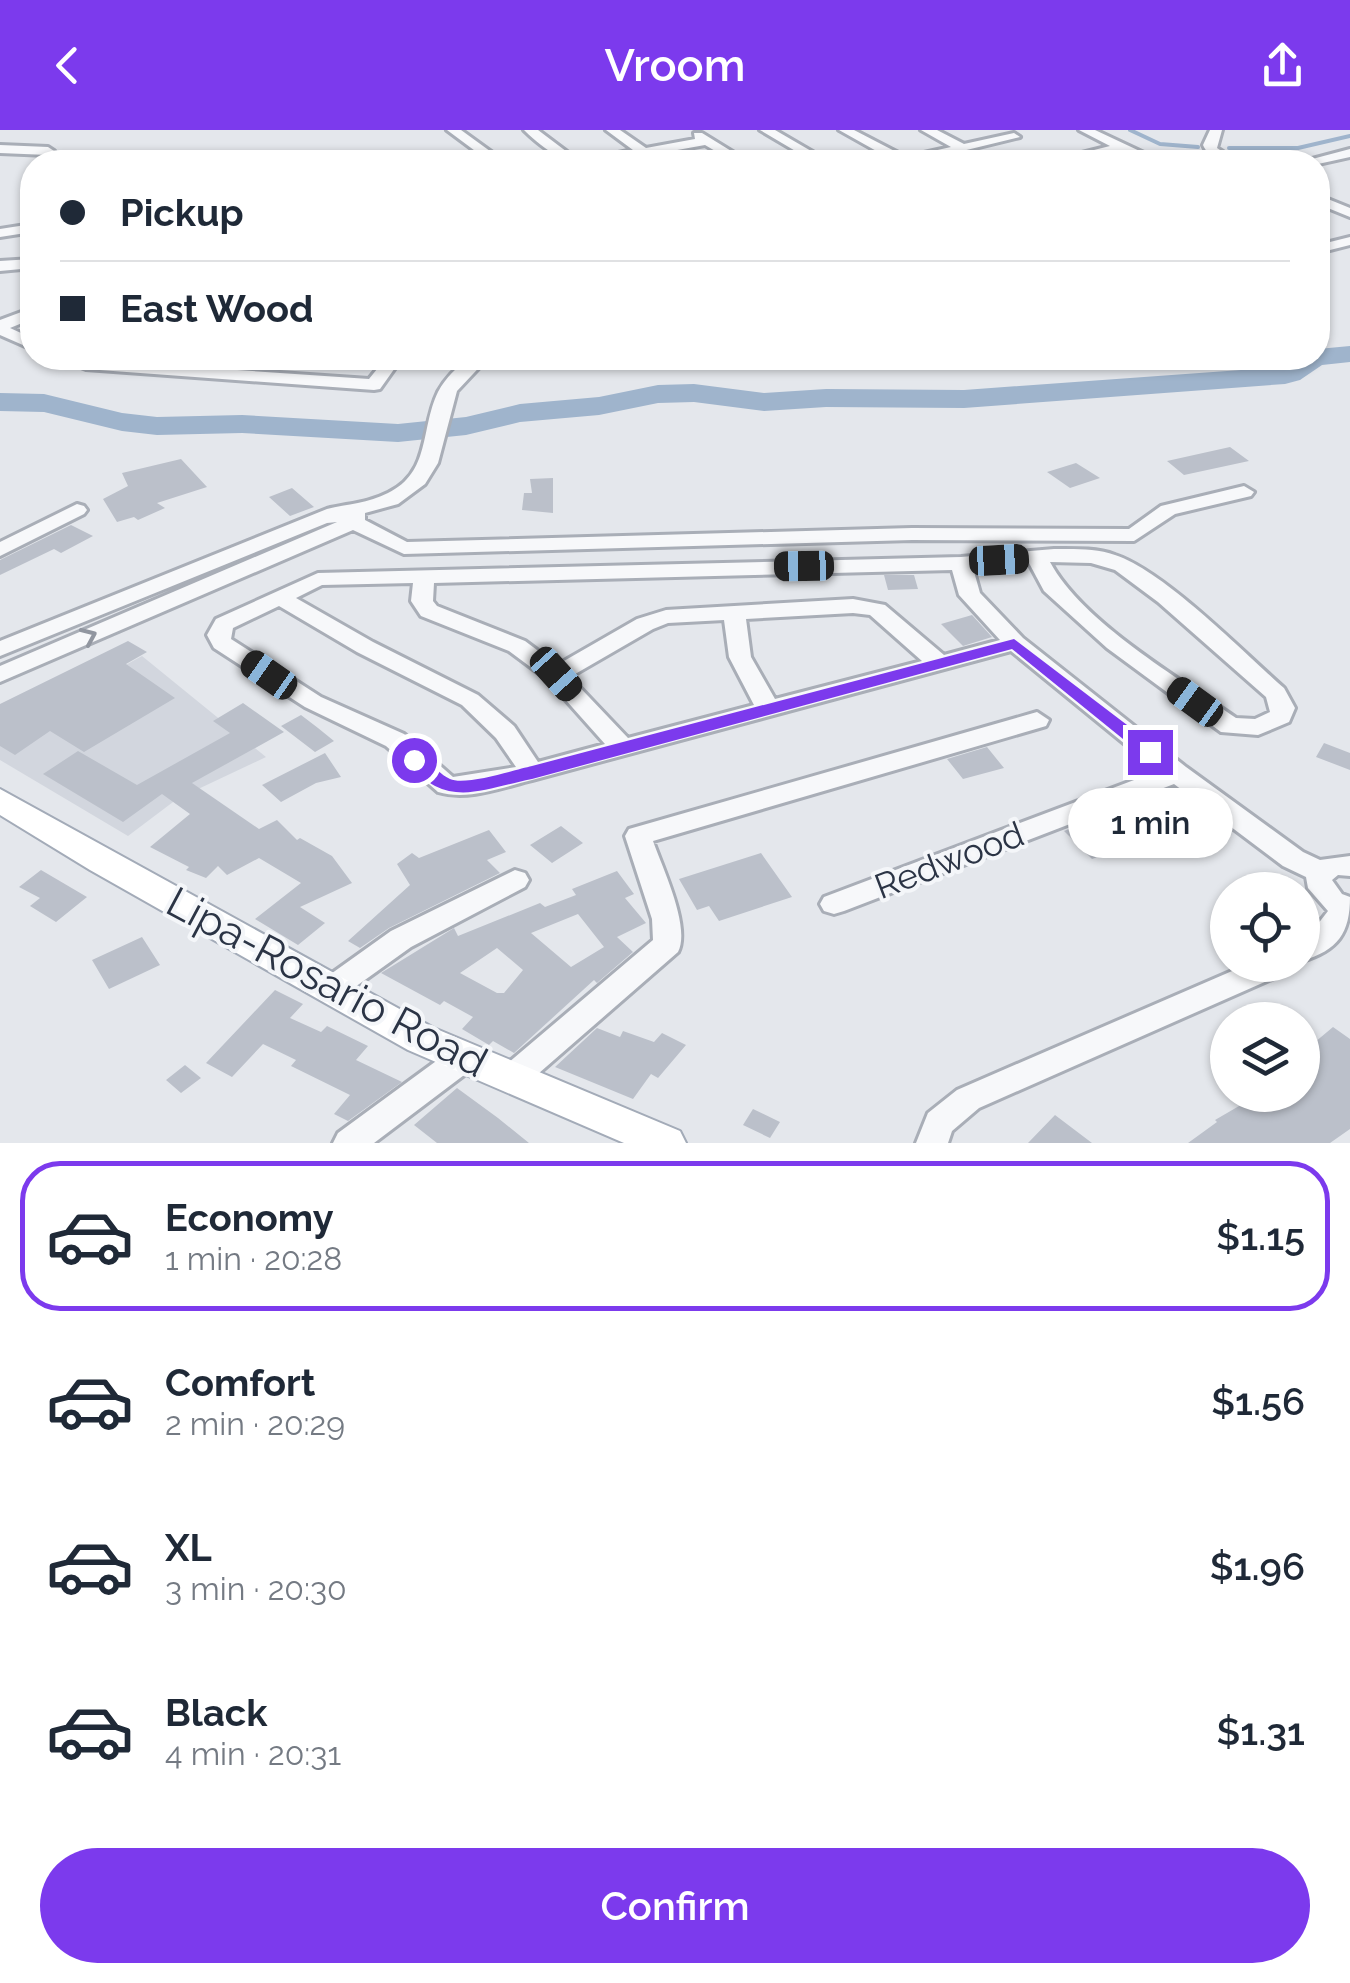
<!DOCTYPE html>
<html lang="en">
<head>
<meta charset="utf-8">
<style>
  body { margin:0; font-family:Raleway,sans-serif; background:#f6f6f7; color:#1f2937; height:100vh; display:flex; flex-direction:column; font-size:38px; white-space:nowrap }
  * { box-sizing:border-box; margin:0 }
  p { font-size:32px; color:#747a83 }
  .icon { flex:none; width:55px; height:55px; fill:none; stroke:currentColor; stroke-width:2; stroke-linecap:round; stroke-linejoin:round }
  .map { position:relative; height:1013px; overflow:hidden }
  .drawer { display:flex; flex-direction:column; background:#fff; flex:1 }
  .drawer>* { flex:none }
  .top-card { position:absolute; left:20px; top:20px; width:1310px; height:220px; border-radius:40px; box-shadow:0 2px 8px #0004; display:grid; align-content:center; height:220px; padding:0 40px; background:#fff }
  .tools { position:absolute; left:1210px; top:742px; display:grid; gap:20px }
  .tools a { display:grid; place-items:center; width:110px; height:110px; border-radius:50%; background:#fff; box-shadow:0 2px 8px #0004; font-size:50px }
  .end { position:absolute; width:45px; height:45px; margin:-22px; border:12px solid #7c3aed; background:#fff; box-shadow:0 0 0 5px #fff }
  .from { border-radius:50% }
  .bubble { position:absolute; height:70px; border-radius:35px; background:#fff; box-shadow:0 2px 8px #0004; font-size:32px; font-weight:600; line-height:70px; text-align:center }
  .car { position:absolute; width:30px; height:60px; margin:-30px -15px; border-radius:12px; box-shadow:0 0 8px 2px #0007; background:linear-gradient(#222 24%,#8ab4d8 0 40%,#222 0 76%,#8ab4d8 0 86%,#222 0) }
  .top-card b { display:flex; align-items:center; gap:35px; height:95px; font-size:38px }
  .top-card b+b { border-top:2px solid #e0e1e3 }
  .top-card i { width:25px; height:25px; background:#1f2937 }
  ul { padding:18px 0 0; list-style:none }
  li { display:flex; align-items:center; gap:30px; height:150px; margin:0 20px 15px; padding:0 20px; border:5px solid transparent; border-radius:40px }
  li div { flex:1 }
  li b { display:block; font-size:38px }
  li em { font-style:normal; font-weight:600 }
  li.on { border-color:#7c3aed }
  li>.icon { width:90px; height:90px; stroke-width:1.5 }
  .button { display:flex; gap:20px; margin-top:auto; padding:20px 40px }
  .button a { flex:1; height:115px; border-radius:60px; background:#7c3aed; color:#fff; font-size:40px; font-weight:600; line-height:115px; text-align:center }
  header { display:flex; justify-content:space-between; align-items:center; height:130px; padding:0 40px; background:#7c3aed; color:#fff; font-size:45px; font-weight:600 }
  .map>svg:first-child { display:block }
</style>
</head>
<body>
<header><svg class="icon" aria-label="back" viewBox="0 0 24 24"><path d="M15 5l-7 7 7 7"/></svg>Vroom<svg class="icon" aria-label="share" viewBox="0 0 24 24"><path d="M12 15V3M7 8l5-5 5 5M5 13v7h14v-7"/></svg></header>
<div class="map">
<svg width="1350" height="1013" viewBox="0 0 1350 1013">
  <rect width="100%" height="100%" fill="#e4e7ec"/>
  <path fill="#d2d6de" d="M142 526 266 627 177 669 128 706 0 630V604Z"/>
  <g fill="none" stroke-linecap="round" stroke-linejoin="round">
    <path stroke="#9fb4cc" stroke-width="4" d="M1130 0 1160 14 1198 17
      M1229 18H1298L1350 6"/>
    <path fill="#9fb4cc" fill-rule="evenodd" d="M1350 216V232L1322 235 1300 250 1285 254 964 278 826 277 764 281 694 272 658 273 599 285 520 292 466 305 398 312 242 303 157 305 122 301 44 282 0 281V263L44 264 122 283 157 287 242 285 398 294 466 287 520 274 599 267 658 255 694 254 764 263 826 259 964 260 1281 237 1294 228H1318V219Z"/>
  </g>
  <path fill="#bbc0ca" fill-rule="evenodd" d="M1230 317 1249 331 1184 345 1167 331Z
    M181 329 207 357 157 373 165 378 138 390 134 387 117 392 103 369 128 356 122 343Z
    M1076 333 1100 348 1070 358 1047 342Z
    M553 348V383L522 380 524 363H532L530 349Z
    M292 358 314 377 290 386 269 367Z
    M71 395 93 406 61 423 54 419 0 445V430Z
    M884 445H914L918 459 888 460Z
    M972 485 992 507 963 516 941 494Z
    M128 511 147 522 126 534 175 568 84 622 50 601 15 625 0 616V574Z
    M243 573 284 602 192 653 259 699 277 690 297 710 300 708 332 726 352 753 300 777 325 793 298 815 255 789 301 753 259 728 227 745 218 736 206 748 186 740 189 737 150 717 190 684 162 664 123 692 43 644 78 621 137 655 230 603 213 591Z
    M301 585 318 598 334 611 315 622 281 596Z
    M1324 613 1350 623V640L1316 627Z
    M987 617 1004 638 963 649 947 629Z
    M325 623 341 647 316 653 281 672 262 655Z
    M1091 690 1120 719 1092 729 1064 701Z
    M561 696 583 713 552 733 530 715Z
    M489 700 506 722 487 730 500 743 389 798 360 818 348 811 410 755 397 734 412 723 419 728Z
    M761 723 792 767 719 791 709 776 697 780 679 749Z
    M41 740 87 767 56 792 30 776 40 768 19 757Z
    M617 741 634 764 625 768 646 793 617 807 633 822 597 853 594 850 514 923 493 911 489 915 462 899 473 887 444 871 440 875 381 843 454 798 458 806 540 773 545 777 576 765 572 759ZM578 784 604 817 571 837 531 803ZM497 818 523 840 504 863H497L460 843Z
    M142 807 160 835 109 859 92 830Z
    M275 860 303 874 290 888 321 902 327 896 368 916 356 930 402 952 348 991 334 984 350 965 291 936 296 930 263 914 232 947 206 933Z
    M1333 897 1350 909V999L1330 1013H1188L1217 992 1215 990 1258 965H1302V923Z
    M597 898 620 907 623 901 654 912 662 903 686 915 658 948 651 944 633 969 555 937Z
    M185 935 201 948 181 963 166 950Z
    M457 958 498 988 529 1013H437L414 995Z
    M753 979 780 992 770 1008 743 995Z
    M1055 985 1092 1013H1028Z"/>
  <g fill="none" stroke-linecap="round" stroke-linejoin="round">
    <g stroke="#a9aeb7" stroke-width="6">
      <path id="minor" d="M447 0H461L505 32H490Z
        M524 0H538L579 31 633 20 606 0H620L646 18 695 9 694 3H702L749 32H734L705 15 655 24 650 30C639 25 630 28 619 30 575 38 555 30 524 0Z
        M760 0H775L830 32H814Z
        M839 0H854L906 27 951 17 921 0H937L964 14 1014 3 1020 7 917 32H896Z
        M1079 0H1095L1163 32C1144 33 1132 21 1117 22 1093 23 1071 32 1046 32L1110 16Z
        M1210 0H1222L1217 18 1238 32C1224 32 1209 29 1203 15Z
        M0 15 48 17 54 21 48 25 0 23Z
        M1350 19V27L1318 34 1301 32Z
        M1318 65 1350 78V87L1318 74Z
        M32 94V102L0 107V99Z
        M1350 107V115L1318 123V115Z
        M32 129V138L0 141V131Z
        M32 178V189L10 198 32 208V219L0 205V190Z
        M58 228 369 249 386 228H402L380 259 374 260 86 239Z
        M470 228H488L457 261 438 333 425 354 398 374 365 383V390L407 412 912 398 1129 399 1161 376 1244 356 1254 362 1251 366 1175 384 1134 411 912 410 404 424 353 400 0 552V536L337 392 327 393 0 526V511L327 379C347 374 369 373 388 363 431 342 420 299 438 262 446 247 457 237 470 228Z
        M77 374 84 376 87 380 84 384 0 426V412Z
        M1054 419C1074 419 1096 418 1115 425 1164 441 1243 522 1284 558L1295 578 1289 592 1258 605 1221 602 1107 518 1044 461 1029 433 973 438 980 463 1023 508 1186 637 1303 722 1320 730 1350 726V746L1338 745 1332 750 1342 764 1350 767C1350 803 1338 820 1302 831V806L1314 799 1328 781 1308 758 1306 747 1283 736 1174 654 844 781 834 784 824 781 820 774 824 767 1158 641 1011 521 532 650C503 657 468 671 438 662L386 616 305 577 214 518 207 505 216 489 318 443 961 427ZM1050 432 1091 433 1115 440 1158 472 1266 567 1270 582 1255 589 1236 588C1179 548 1082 492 1050 432ZM952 440 959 465 1000 510 944 525 885 475 853 469 666 480 637 489 557 535 525 511 437 476 433 471 434 453ZM413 453 411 471 421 486 509 521 548 550 605 614 538 632 514 596 478 565 373 512 296 468 322 455ZM279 476 357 522 462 575 496 608 516 637 453 647 404 604 321 567 231 509 233 498ZM853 483 870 485 922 531 775 569 751 527 746 489ZM724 490 729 527 754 575 628 608 570 547 653 499 668 493Z
        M1037 582 1049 590 1046 596 653 711C662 737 691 797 678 822L523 957 512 961 501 957 496 948 501 939 653 810 652 789 625 706 629 699Z
        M515 740 525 743 529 750 525 757 411 817 341 867 331 871 321 867 316 859 321 851 391 801Z
        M1246 835H1290L1285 843 979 978 952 1001 948 1013H916L928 983 957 960Z
        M465 914 476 918 480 927 476 936 374 1013H333L338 1003 454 918Z"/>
    </g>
    <g stroke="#a3abb8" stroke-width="4">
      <path id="major" d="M0 659 434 898 680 1001 686 1013H624L408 920 90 740 0 685Z"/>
    </g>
    <use href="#minor" fill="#f7f8fa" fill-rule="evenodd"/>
    <use href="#major" fill="#fff" fill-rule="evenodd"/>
  </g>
  <defs><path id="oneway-chevron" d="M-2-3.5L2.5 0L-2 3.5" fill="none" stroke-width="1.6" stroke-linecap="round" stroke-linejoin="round" transform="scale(2.5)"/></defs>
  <use stroke="#9196a0" href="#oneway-chevron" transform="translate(89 506) rotate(-24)"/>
  <path fill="#7c3aed" d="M1014 509 1156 617V626H1144L1012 519 532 649C478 660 446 680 405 630L408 626C428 623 434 642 450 649 465 656 514 640 532 636Z"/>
  <g text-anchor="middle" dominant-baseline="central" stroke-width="8" stroke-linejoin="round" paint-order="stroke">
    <g font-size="35" fill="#2b3445" stroke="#f4f6f9">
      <text transform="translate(949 730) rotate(-21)">Redwood</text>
    </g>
    <g font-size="42" fill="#2b3445" stroke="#f4f6f9">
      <text transform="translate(327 852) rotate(28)">Lipa-Rosario Road</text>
    </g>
  </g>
</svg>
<div class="tools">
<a><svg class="icon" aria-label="locate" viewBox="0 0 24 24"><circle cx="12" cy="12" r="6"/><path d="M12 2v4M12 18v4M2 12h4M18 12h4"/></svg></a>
<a><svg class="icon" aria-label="layers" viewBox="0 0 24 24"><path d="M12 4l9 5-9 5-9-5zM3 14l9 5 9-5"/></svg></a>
</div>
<i class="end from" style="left:414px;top:630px"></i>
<i class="end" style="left:1150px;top:622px"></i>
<div class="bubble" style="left:1068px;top:658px;width:165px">1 min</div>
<i class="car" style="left:999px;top:430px;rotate:87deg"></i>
<i class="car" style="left:804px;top:436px;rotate:269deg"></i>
<i class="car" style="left:556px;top:544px;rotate:138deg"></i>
<i class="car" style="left:269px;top:545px;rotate:305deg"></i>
<i class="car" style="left:1195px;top:572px;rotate:306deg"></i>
<div class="top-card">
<b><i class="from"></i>Pickup</b>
<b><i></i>East Wood</b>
</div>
</div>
<section class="drawer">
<ul>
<li class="on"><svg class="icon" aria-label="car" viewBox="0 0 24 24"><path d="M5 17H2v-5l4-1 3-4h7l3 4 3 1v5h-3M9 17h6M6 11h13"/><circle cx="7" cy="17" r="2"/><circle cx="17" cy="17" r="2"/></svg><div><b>Economy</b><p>1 min · 20:28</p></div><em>$1.15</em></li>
<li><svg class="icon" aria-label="car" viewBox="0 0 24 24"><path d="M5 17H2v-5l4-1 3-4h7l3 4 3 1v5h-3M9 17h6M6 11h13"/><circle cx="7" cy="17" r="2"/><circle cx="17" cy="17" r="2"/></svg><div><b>Comfort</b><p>2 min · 20:29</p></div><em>$1.56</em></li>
<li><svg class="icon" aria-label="car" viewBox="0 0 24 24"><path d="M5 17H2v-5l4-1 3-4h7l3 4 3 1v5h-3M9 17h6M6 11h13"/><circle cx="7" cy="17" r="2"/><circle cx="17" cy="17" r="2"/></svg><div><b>XL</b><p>3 min · 20:30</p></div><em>$1.96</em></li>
<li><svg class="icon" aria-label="car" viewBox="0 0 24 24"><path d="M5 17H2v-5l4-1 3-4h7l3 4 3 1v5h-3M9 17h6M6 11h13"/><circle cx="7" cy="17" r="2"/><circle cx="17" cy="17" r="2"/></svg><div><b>Black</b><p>4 min · 20:31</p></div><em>$1.31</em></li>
</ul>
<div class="button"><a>Confirm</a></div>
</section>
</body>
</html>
